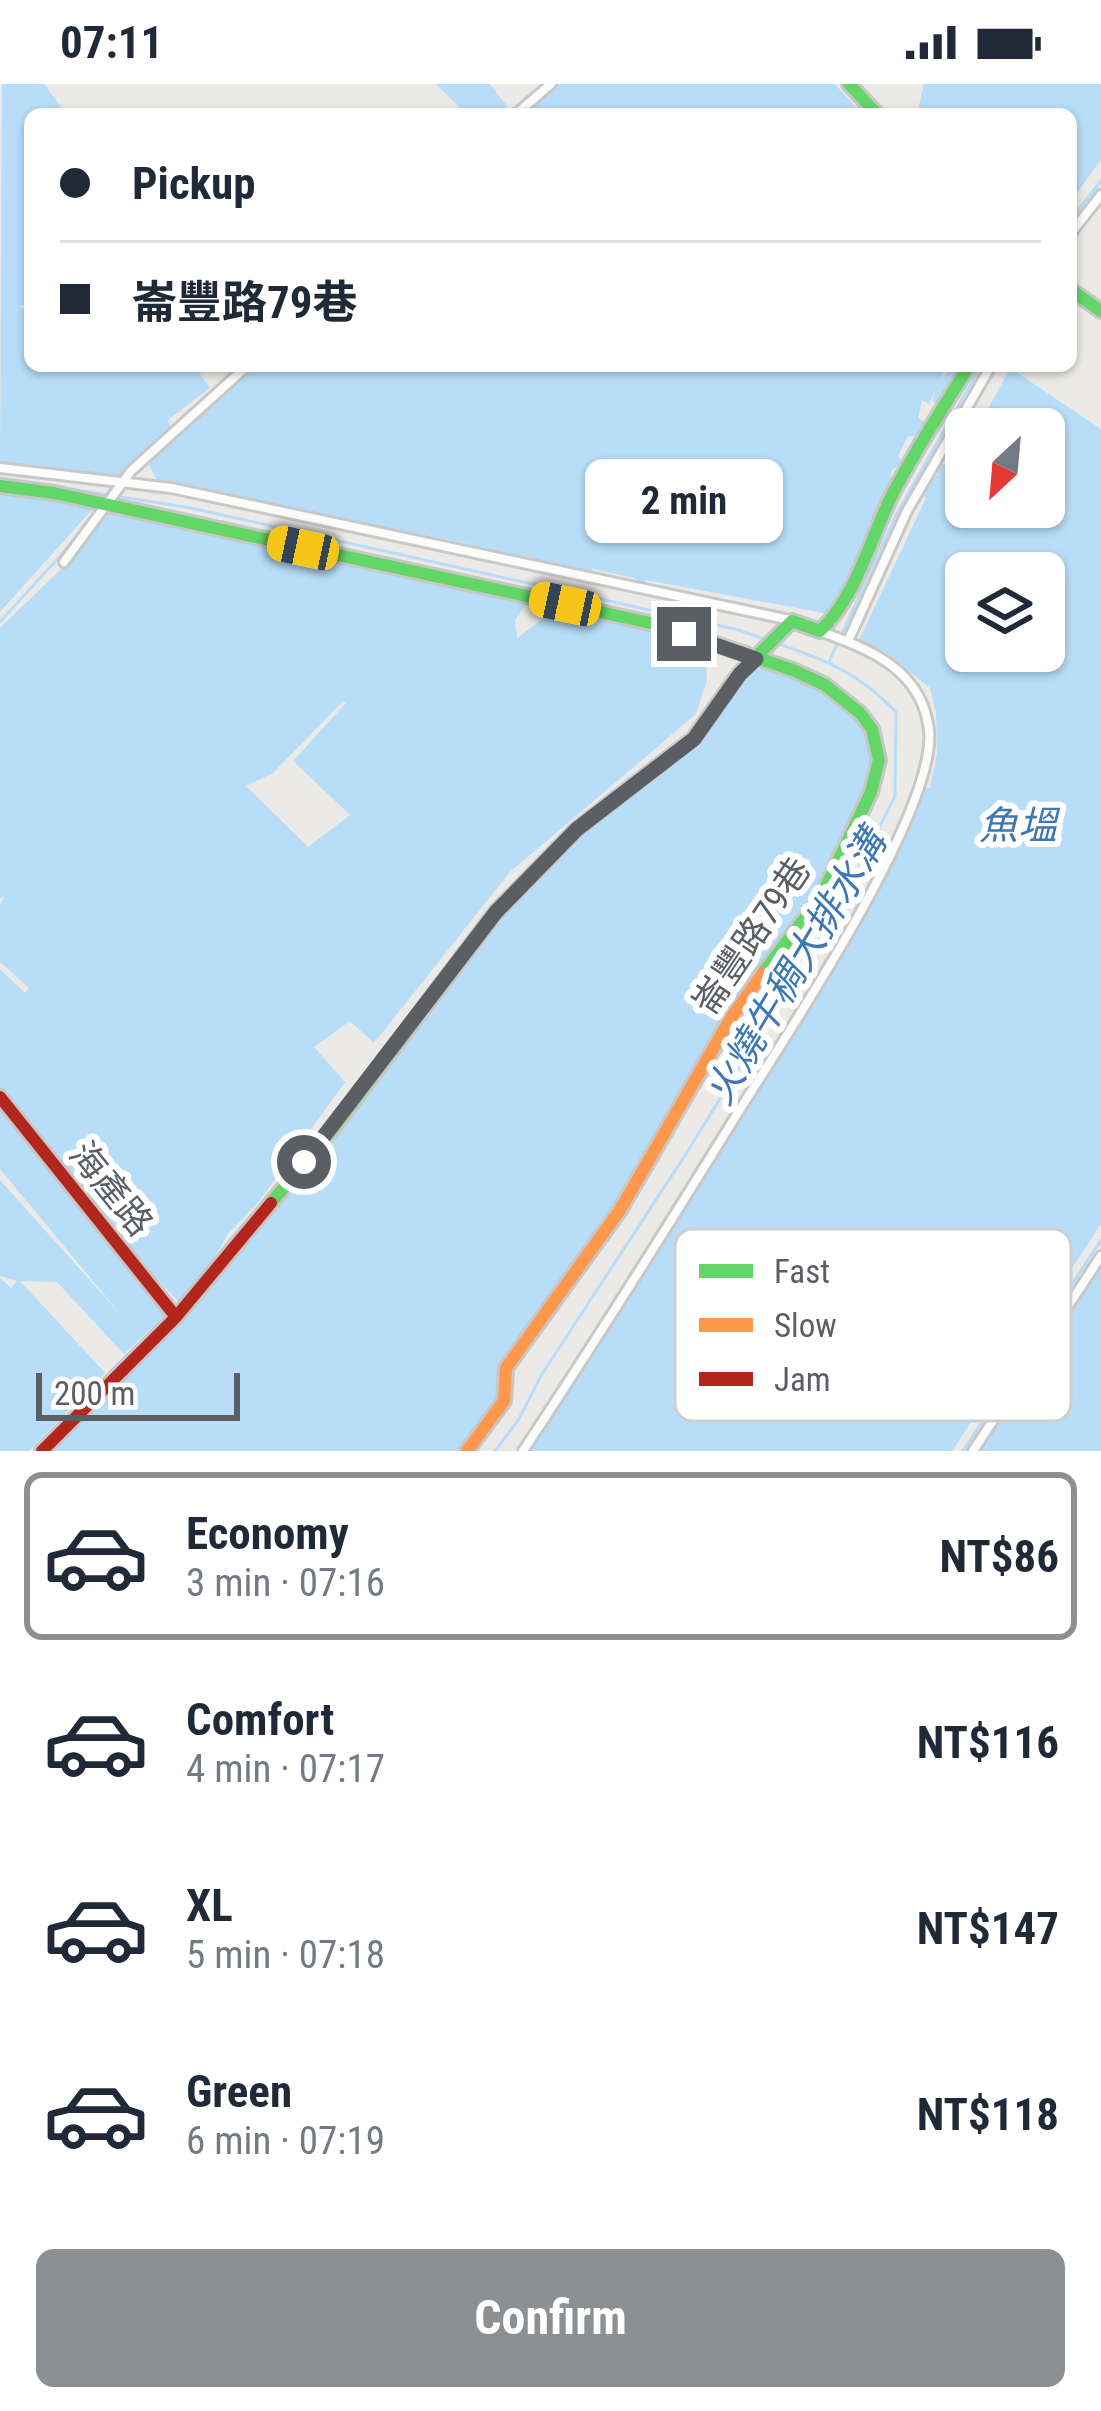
<!DOCTYPE html>
<html lang="en">
<head>
<meta charset="utf-8">
<style>
  body { margin:0; font-family:"Roboto Condensed","Noto Sans TC",sans-serif; background:#f6f6f7; color:#1f2937; height:100vh; display:flex; flex-direction:column; font-size:45px; white-space:nowrap }
  * { box-sizing:border-box; margin:0 }
  p { font-size:39px; color:#747a83 }
  .icon { flex:none; width:66px; height:66px; fill:none; stroke:currentColor; stroke-width:2; stroke-linecap:round; stroke-linejoin:round }
  .map { position:relative; height:1367px; overflow:hidden }
  .sheet { display:flex; flex-direction:column; background:#fff; flex:1 }
  .sheet>* { flex:none }
  .banner { position:absolute; left:24px; top:24px; width:1053px; height:264px; border-radius:18px; box-shadow:0 3px 9px #0004; display:grid; align-content:center; height:264px; padding:0 36px; background:#fff }
  .needle { width:78px; rotate:206deg }
  .fabs { position:absolute; left:945px; top:324px; display:grid; gap:24px }
  .fabs a { display:grid; place-items:center; width:120px; height:120px; border-radius:18px; background:#fff; box-shadow:0 3px 9px #0004; font-size:60px }
  .scale { position:absolute; left:36px; bottom:30px; width:204px; box-sizing:border-box; padding-left:12px; border:6px solid #5b5f64; border-top:0; font-size:33px; line-height:42px; white-space:nowrap; color:#5b5f64; -webkit-text-stroke:9px #fff; paint-order:stroke }
  .end { position:absolute; width:54px; height:54px; margin:-27px; border:15px solid #5b5f64; background:#fff; box-shadow:0 0 0 6px #fff }
  .from { border-radius:50% }
  .bubble { position:absolute; height:84px; border-radius:18px; background:#fff; box-shadow:0 3px 9px #0004; font-size:39px; font-weight:700; line-height:84px; text-align:center }
  .car { position:absolute; width:36px; height:72px; margin:-36px -18px; border-radius:15px; box-shadow:0 0 9px 3px #0007; background:linear-gradient(#f5c518 24%,#345 0 40%,#f5c518 0 76%,#345 0 86%,#f5c518 0) }
  .banner b { display:flex; align-items:center; gap:42px; height:114px; font-size:45px }
  .banner b+b { border-top:3px solid #e0e1e3 }
  .banner i { width:30px; height:30px; background:#1f2937 }
  ul { padding:21px 0 0; list-style:none }
  li { display:flex; align-items:center; gap:36px; height:168px; margin:0 24px 18px; padding:0 12px; border:6px solid transparent; border-radius:18px }
  li div { flex:1 }
  li b { display:block; font-size:45px }
  li em { font-style:normal; font-weight:700 }
  li.current { border-color:#8d9092 }
  li>.icon { width:108px; height:108px; stroke-width:1.5 }
  .cta { display:flex; gap:24px; margin-top:auto; padding:24px 36px }
  .cta a { flex:1; height:138px; border-radius:18px; background:#8d9092; color:#fff; font-size:48px; font-weight:700; line-height:138px; text-align:center }
  .status { display:flex; justify-content:space-between; align-items:center; height:84px; padding:0 60px; background:#fff; direction:ltr }
  .status svg { height:33px; fill:currentColor }
  .map>svg:first-child { display:block }
</style>
</head>
<body>
<div class="status"><b>07:11</b><svg viewBox="0 0 49 12"><path d="M0 12V9h3v3zM5 12V6h3v6zM10 12V3h3v9zM15 12V0h3v12zM26 1h20v11H26zM47 4h2v5h-2z"/></svg></div>
<div class="map">
<svg width="1101" height="1367" viewBox="0 0 1101 1367">
  <rect width="100%" height="100%" fill="#ebeae6"/>
  <path fill="#b8ddf8" fill-rule="evenodd" d="M2 0H44L66 30H30V218L19 222 27 227 30 224V282H205L200 291 210 304 168 336 172 350 244 282H946L941 297 950 282H958L938 322 932 317 935 307 929 320 922 316 918 334 930 341 920 353 908 352 898 372 902 378 891 387 890 407 884 411 886 414 836 521 824 529 646 496 643 500 634 494 593 485 587 489 531 477V472L522 475 468 464 469 460 158 398 146 375 125 395 0 379Z
    M436 0H490L507 22 496 30H466Z
    M549 0H835L862 30H518Z
    M924 0H1101V76L1071 117V30H917Z
    M1008 288H1016L1101 345V1140L952 1367H528L716 1067 718 1070 720 1067 718 1063 743 1030 850 861 926 704H930L937 669 936 629 930 604 885 568 859 556 926 414 921 410 932 389 939 391 934 386 939 378 945 381 965 347 966 423H1044V345H977ZM966 489H1044V567H966Z
    M0 406 98 419 0 528Z
    M103 424 528 517 515 537 517 554 558 524 591 525 685 556 706 579 707 596 696 630 510 788 374 959 350 937 314 963 345 998 260 1116 228 1150 191 1213 322 1057 476 853 569 759 710 640 754 585 781 583 835 606 861 631 875 671 843 759 817 813 788 844 623 1115 504 1281 500 1313 463 1367H49L184 1223 122 1159 173 1224 124 1270 57 1198 20 1197 105 1289 29 1367H0V1194L11 1204 17 1197 0 1192V1096L122 1232 0 1085V885L25 909 29 904 0 878V820L4 814H0V544L63 483ZM343 617 346 619 293 677 350 731 308 763 246 702 273 689Z
    M1101 1180V1367H975Z"/>
  <g fill="none" stroke-linecap="round" stroke-linejoin="round">
    <path stroke="#b8ddf8" stroke-width="3" d="M1071 135 1101 97
      M0 394 191 424 739 546 767 556
      M0 538 79 451
      M829 578 896 431 981 282
      M495 1367 519 1335 542 1290 684 1073 842 818 895 712 896 628C859 589 826 576 776 559
      M963 1367 1101 1156"/>
    <g stroke="#c8c8c8" stroke-width="14">
      <path id="street" d="M516 30 551 0
        M1071 149 1101 111
        M0 384 171 404 790 536
        M64 478 131 387 247 282
        M848 557 907 427 991 282
        M523 1367C595 1258 665 1147 734 1035 781 959 938 727 929 646 922 586 871 566 822 548
        M973 1367 1101 1172"/>
    </g>
    <g stroke="#c7c7c6" stroke-width="18">
      <path id="fast" d="M849 0 877 30
        M1071 206 1101 227
        M0 402 54 409 655 540 793 586 825 601 860 629 872 645 879 676 871 708 821 813 763 889
        M271 1119 334 1043 496 828 577 745 694 654 739 590 792 537 820 547C857 511 869 458 891 413 914 368 942 325 969 282"/>
    </g>
    <g stroke="#c7c7c6" stroke-width="18">
      <path id="slow" d="M467 1367 504 1317 506 1284 620 1126 731 934 763 889"/>
    </g>
    <g stroke="#c7c7c6" stroke-width="18">
      <path id="jam" d="M0 1013 176 1233
        M42 1367 176 1233 271 1119"/>
    </g>
    <use href="#street" stroke="#fcfcfb" stroke-width="8"/>
    <use href="#fast" stroke="#63d668" stroke-width="12"/>
    <use href="#slow" stroke="#ff974d" stroke-width="12"/>
    <use href="#jam" stroke="#b3261e" stroke-width="12"/>
  </g>
  <g fill="none" stroke-linecap="round" stroke-linejoin="round">
    <path stroke="#5b5f64" stroke-width="15" d="M304 1078 496 828 577 745 694 655 740 590 756 575 684 550"/>
  </g>
  <g text-anchor="middle" dominant-baseline="central" stroke-width="12" stroke-linejoin="round" paint-order="stroke">
    <g font-size="36" fill="#5b5f64" stroke="#fff">
      <text transform="translate(752 852) rotate(-56)">崙豐路79巷</text>
      <text transform="translate(111 1105) rotate(51)">海產路</text>
    </g>
    <g font-size="39" font-style="italic" fill="#3d78b3" stroke="#fff">
      <text x="1018" y="742">魚塭</text>
      <text transform="translate(796 883) rotate(-59)">火燒牛稠大排水溝</text>
    </g>
  </g>
  <rect x="675" y="1145" width="396" height="192" rx="18" fill="#fff" stroke="#cecfd0" stroke-width="3"/>
  <rect x="699" y="1180" width="54" height="14" fill="#63d668"/>
  <rect x="699" y="1234" width="54" height="14" fill="#ff974d"/>
  <rect x="699" y="1288" width="54" height="14" fill="#b3261e"/>
  <g font-size="33" fill="#5b5f64">
    <text x="774" y="1199">Fast</text>
    <text x="774" y="1253">Slow</text>
    <text x="774" y="1307">Jam</text>
  </g>
</svg>
<div class="fabs">
<a><svg class="needle" viewBox="-14 -14 28 28"><path d="M0-13l5 13h-10z" fill="#e53935"/><path d="M0 13l5-13h-10z" fill="#747a83"/></svg></a>
<a><svg class="icon" aria-label="layers" viewBox="0 0 24 24"><path d="M12 4l9 5-9 5-9-5zM3 14l9 5 9-5"/></svg></a>
</div>
<div class="scale">200 m</div>
<i class="end from" style="left:304px;top:1078px"></i>
<i class="end" style="left:684px;top:550px"></i>
<div class="bubble" style="left:585px;top:375px;width:198px">2 min</div>
<i class="car" style="left:303px;top:464px;rotate:282deg"></i>
<i class="car" style="left:565px;top:520px;rotate:282deg"></i>
<div class="banner">
<b><i class="from"></i>Pickup</b>
<b><i></i>崙豐路79巷</b>
</div>
</div>
<section class="sheet">
<ul>
<li class="current"><svg class="icon" aria-label="car" viewBox="0 0 24 24"><path d="M5 17H2v-5l4-1 3-4h7l3 4 3 1v5h-3M9 17h6M6 11h13"/><circle cx="7" cy="17" r="2"/><circle cx="17" cy="17" r="2"/></svg><div><b>Economy</b><p>3 min · 07:16</p></div><em>NT$86</em></li>
<li><svg class="icon" aria-label="car" viewBox="0 0 24 24"><path d="M5 17H2v-5l4-1 3-4h7l3 4 3 1v5h-3M9 17h6M6 11h13"/><circle cx="7" cy="17" r="2"/><circle cx="17" cy="17" r="2"/></svg><div><b>Comfort</b><p>4 min · 07:17</p></div><em>NT$116</em></li>
<li><svg class="icon" aria-label="car" viewBox="0 0 24 24"><path d="M5 17H2v-5l4-1 3-4h7l3 4 3 1v5h-3M9 17h6M6 11h13"/><circle cx="7" cy="17" r="2"/><circle cx="17" cy="17" r="2"/></svg><div><b>XL</b><p>5 min · 07:18</p></div><em>NT$147</em></li>
<li><svg class="icon" aria-label="car" viewBox="0 0 24 24"><path d="M5 17H2v-5l4-1 3-4h7l3 4 3 1v5h-3M9 17h6M6 11h13"/><circle cx="7" cy="17" r="2"/><circle cx="17" cy="17" r="2"/></svg><div><b>Green</b><p>6 min · 07:19</p></div><em>NT$118</em></li>
</ul>
<div class="cta"><a>Confirm</a></div>
</section>
</body>
</html>
